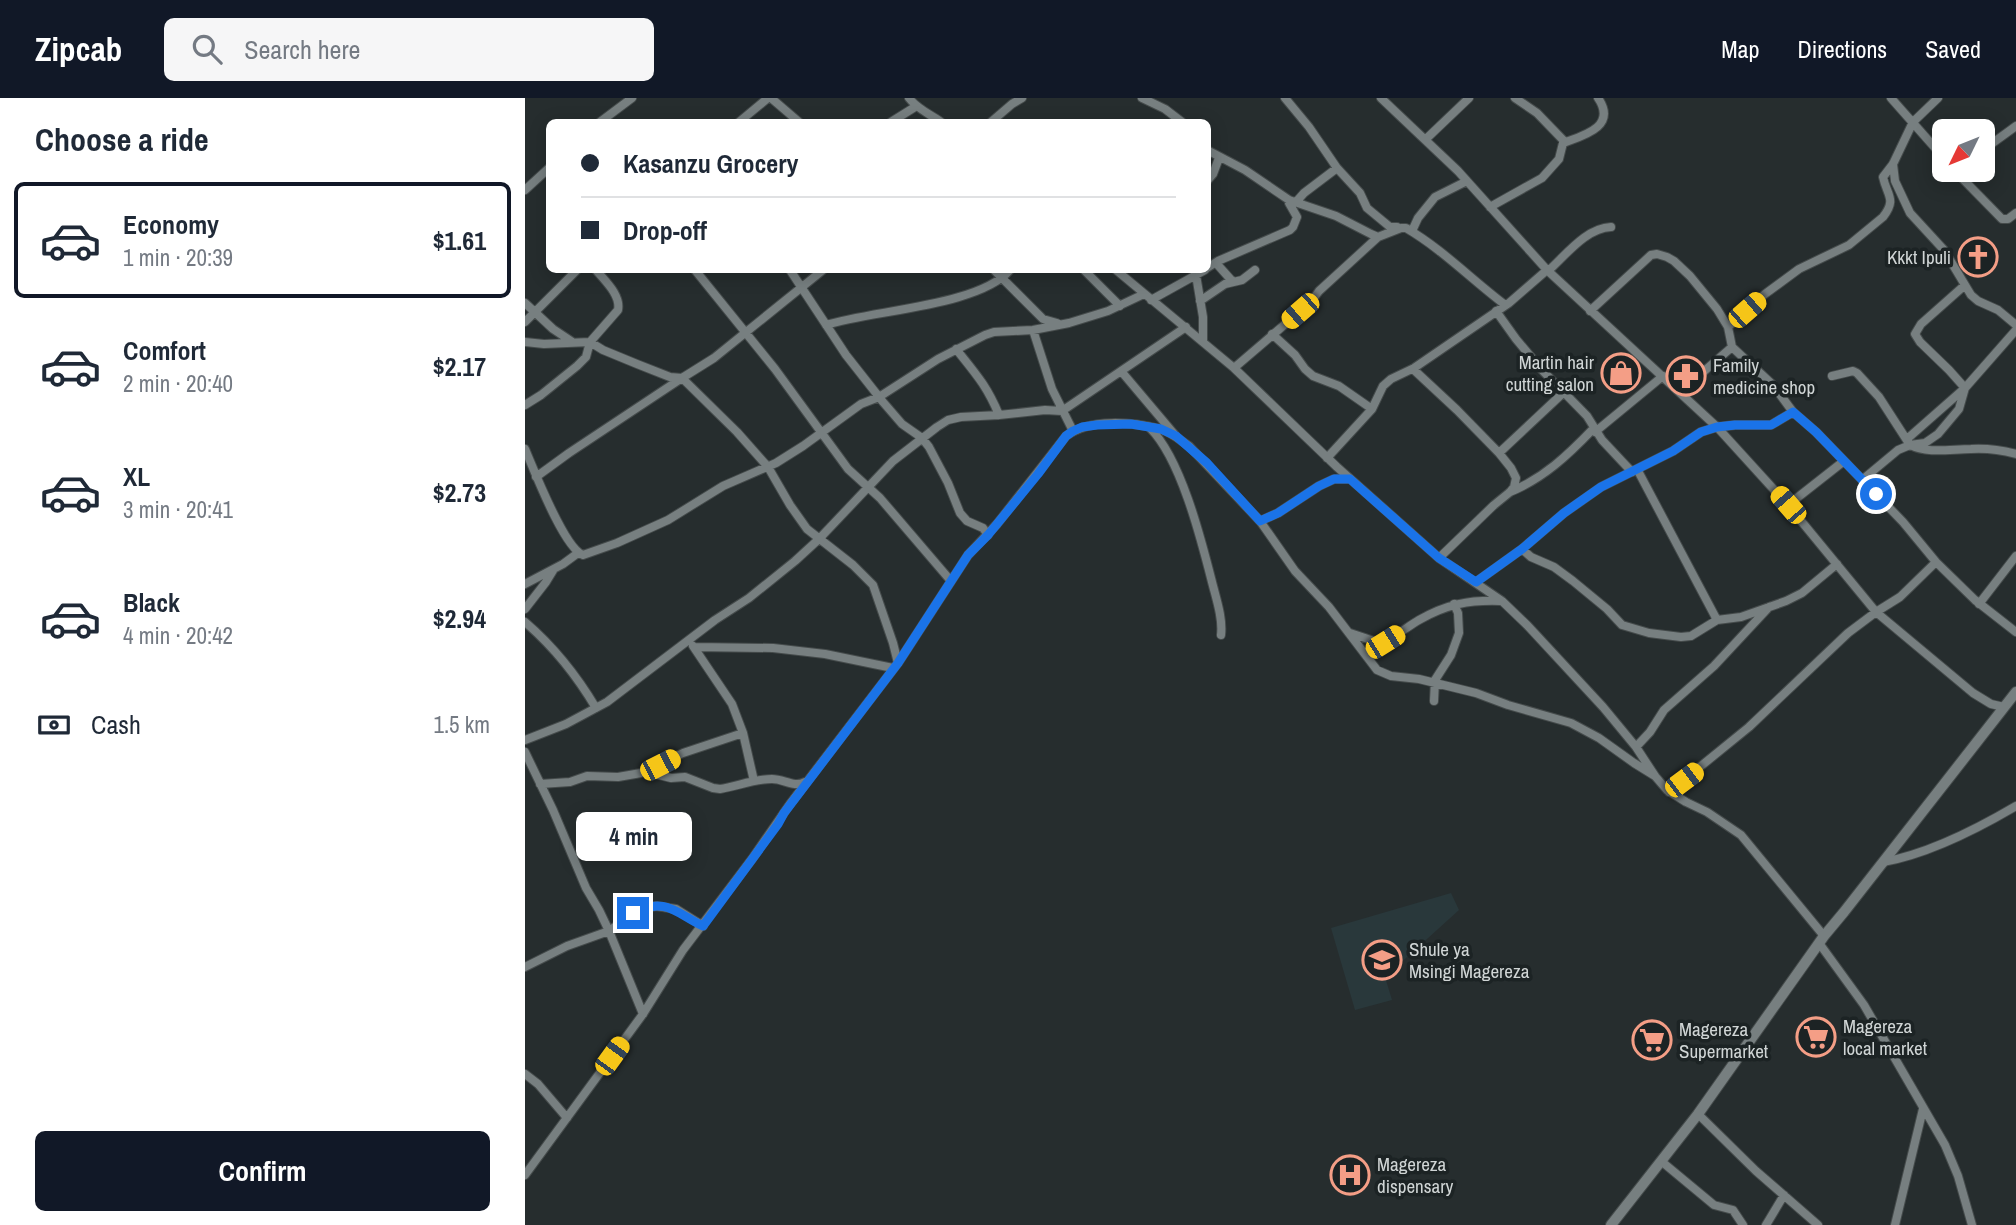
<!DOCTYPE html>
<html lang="en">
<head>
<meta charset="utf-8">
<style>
  body { margin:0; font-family:"Archivo Narrow",sans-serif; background:#f6f6f7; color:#1f2937; height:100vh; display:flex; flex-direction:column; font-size:26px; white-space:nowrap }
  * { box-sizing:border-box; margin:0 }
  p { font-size:23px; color:#747a83 }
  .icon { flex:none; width:38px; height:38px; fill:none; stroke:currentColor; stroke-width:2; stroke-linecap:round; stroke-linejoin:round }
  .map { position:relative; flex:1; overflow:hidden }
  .side { display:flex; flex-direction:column; background:#fff; width:525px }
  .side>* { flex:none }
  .hud { position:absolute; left:21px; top:21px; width:665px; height:154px; border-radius:10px; box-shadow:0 4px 18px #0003; display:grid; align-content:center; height:154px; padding:0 35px; background:#fff }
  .needle { width:46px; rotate:227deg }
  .fabs { position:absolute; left:1407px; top:21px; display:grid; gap:14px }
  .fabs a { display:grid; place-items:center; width:63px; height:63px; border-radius:10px; background:#fff; box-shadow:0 4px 18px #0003; font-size:35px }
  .end { position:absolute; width:32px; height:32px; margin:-16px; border:9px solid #1a73e8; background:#fff; box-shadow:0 0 0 4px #fff }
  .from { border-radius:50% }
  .bubble { position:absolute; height:49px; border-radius:10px; background:#fff; box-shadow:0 4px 18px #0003; font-size:23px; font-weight:800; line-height:49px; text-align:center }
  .car { position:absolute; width:21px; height:42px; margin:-21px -10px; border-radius:9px; box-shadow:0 0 5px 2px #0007; background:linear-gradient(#f5c518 24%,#345 0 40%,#f5c518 0 76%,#345 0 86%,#f5c518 0) }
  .hud b { display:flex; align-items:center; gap:24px; height:66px; font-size:26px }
  .hud b+b { border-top:2px solid #e0e1e3 }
  .hud i { width:18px; height:18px; background:#1f2937 }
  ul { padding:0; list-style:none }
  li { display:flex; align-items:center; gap:21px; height:116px; margin:0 14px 10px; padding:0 21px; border:4px solid transparent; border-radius:10px }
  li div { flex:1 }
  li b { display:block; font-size:26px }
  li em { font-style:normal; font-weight:800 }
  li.active { border-color:#111827 }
  li>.icon { width:63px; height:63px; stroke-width:1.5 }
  h2 { padding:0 35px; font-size:32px; line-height:84px }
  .pay { display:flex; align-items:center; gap:18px; height:77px; padding:0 35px; font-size:26px }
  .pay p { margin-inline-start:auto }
  .action { display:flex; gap:14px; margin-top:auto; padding:14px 35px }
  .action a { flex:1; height:80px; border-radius:10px; background:#111827; color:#fff; font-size:28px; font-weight:800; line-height:80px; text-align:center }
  header { display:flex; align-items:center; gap:42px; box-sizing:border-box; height:98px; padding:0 35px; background:#111827; color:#fff }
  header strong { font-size:33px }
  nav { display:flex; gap:38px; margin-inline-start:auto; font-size:24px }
  .search { width:490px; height:63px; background:#f6f6f7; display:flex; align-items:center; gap:18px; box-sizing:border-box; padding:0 24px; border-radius:10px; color:#747a83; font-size:26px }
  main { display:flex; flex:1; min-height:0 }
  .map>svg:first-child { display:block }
</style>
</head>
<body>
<header>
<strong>Zipcab</strong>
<div class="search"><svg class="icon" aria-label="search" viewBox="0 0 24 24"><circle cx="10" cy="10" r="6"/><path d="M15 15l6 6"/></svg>Search here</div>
<nav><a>Map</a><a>Directions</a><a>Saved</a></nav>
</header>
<main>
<section class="side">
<h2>Choose a ride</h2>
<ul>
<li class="active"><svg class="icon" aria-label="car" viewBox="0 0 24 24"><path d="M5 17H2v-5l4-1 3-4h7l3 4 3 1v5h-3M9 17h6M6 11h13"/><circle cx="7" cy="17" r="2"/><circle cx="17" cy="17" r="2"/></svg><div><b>Economy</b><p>1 min · 20:39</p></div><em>$1.61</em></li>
<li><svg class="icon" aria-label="car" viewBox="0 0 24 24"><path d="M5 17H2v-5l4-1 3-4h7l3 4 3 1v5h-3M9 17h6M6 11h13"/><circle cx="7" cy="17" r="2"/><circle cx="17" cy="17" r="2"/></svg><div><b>Comfort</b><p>2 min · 20:40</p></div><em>$2.17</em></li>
<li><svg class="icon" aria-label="car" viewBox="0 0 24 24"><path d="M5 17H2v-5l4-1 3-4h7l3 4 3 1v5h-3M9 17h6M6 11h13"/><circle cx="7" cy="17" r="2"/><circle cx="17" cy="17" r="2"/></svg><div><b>XL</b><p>3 min · 20:41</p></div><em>$2.73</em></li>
<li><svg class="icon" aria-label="car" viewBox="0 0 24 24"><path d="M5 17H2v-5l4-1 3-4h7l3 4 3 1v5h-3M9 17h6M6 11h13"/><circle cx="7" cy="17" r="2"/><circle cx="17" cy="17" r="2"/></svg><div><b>Black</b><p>4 min · 20:42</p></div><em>$2.94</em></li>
</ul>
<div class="pay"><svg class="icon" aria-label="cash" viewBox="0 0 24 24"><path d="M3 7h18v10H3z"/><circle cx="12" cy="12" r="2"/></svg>Cash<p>1.5 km</p></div>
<div class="action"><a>Confirm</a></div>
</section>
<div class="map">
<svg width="1491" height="1127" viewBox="0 0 1491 1127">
  <rect width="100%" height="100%" fill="#262d2e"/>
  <path fill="#29383b" d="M926 795 934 812 860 879 867 902 830 912 806 830Z"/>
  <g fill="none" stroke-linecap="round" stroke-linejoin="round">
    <g stroke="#454b4b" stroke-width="10">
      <path id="minor" d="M246 0 274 24
        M384 0C392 11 405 16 416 24
        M617 0 640 11 657 24
        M760 0 784 29 812 70 835 95 842 110 865 129H872
        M856 0 933 73 1022 172 1192 329 1263 407 1351 514 1448 595 1466 606 1479 609
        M990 0 1012 15 1040 44
        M1366 0 1419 60
        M75 24 107 0
        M214 24 243 0
        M366 24 390 9
        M466 24 487 6 497 0
        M901 41 944 0
        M682 52 720 72 764 102 811 118 846 136 853 139 876 130H881C917 151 946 181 979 206
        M1458 52 1491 28
        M1368 66 1370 83 1385 115 1419 152 1446 197 1453 203 1473 212 1491 227
        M1429 72 1477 121H1483L1491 115
        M682 83 688 76 694 60
        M0 92 24 70
        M771 104 779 95 812 70
        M965 109 1017 80 1034 61 1038 45C1057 38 1093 29 1073 0
        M887 133 893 120 910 99 942 83
        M691 165 708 184
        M682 170 693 163 765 132 768 129 772 119 764 105V102
        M170 172 250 271 323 371 355 400 426 483
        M265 172 321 257 358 304 377 326 397 340 404 349 423 385 435 415 442 423 458 430 463 437
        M469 172 518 221 532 225
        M559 172 595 208
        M591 172 709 270 812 369 914 460 977 503 1002 527 1078 609 1111 649 1130 678 1142 692 1161 704 1182 714 1216 737 1299 838
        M1023 173C1041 157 1061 130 1086 129
        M671 177 678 219V243
        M626 202 680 172
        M675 203 700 186 717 182 730 172
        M0 205 28 231 46 243
        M971 213 991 241 1017 272 1062 318 1077 342 1107 374
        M1065 213 1126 157 1132 156 1142 159 1149 163 1165 178 1192 211 1203 229 1207 249 1248 287 1268 314 1291 334 1378 424 1411 464 1450 502 1491 534
        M0 224 52 172
        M301 227C349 212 454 208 485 172
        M1203 229 1240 196 1274 171 1324 147 1358 119C1372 101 1362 98 1358 79L1368 66 1388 24 1413 0
        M508 232 527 291 548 333
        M747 236 770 257 780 271 788 278 814 288 847 311
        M0 244 19 246 65 244 78 252 112 266 145 279 157 280 189 260 298 172
        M431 251C451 276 462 288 474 317
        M709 270 786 204 794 193 853 139
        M888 271 932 312 974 355 986 370 991 380 989 389 985 394 969 407 914 460
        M596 273 650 337
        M1307 278 1328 273 1332 275 1354 299 1385 347C1403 356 1426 351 1446 351 1462 350 1476 352 1491 356
        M1155 294 1207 249
        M0 307 16 297 52 268 61 259 65 244 93 212C96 197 80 183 71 172
        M625 330C656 361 676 441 687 484 691 500 698 520 696 537
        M1070 334 1138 278
        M1382 341 1440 290 1424 272 1395 244 1390 236 1396 226 1440 187
        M0 351C9 372 39 450 58 457L92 445 143 422 198 388 251 365 278 348 336 306 354 299 413 261 460 237 469 234 508 232 544 225 583 213 619 196
        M974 355 1038 295
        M802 360 847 311 858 288 866 281 889 270 984 205 1022 172
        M1112 371 1192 522
        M11 379 44 355 157 280 212 334 243 369 265 407 282 431 328 467 348 487 368 545 373 565
        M1337 382 1373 352 1385 347 1400 345 1413 336 1434 311 1440 290 1491 232
        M985 394C1019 380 1043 357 1068 331
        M1263 407 1319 363
        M735 423 753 415 794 388 809 381H825
        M997 451 1006 459 1029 469 1048 483 1082 511 1097 527 1124 535 1156 539 1166 538 1192 522 1216 519 1261 503 1277 495 1312 466
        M951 484 997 451 1039 415 1076 389 1148 353 1176 334 1192 329 1210 327H1246L1268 314
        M0 486 38 466 53 455
        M1454 506 1491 458
        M0 511 21 484 29 471
        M0 524C28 548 52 578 71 610
        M825 535 855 545C869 540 882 529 894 522 922 506 944 502 975 503
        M168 548 207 606 218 635 229 683
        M169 549 248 550 300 556 368 570
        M909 603 910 582 926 557 934 535 933 515 929 506
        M0 642 41 626 82 604 190 522 224 500 270 463 294 441 368 363 412 329 423 322 436 319 474 317 520 312 537 313 661 229
        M1111 649 1125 634 1139 612 1189 568 1244 509
        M0 654 28 712 61 790 74 812 84 833 118 916
        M122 674 146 680 160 679 188 690 195 691C213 688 229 681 247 681 259 681 269 690 280 684
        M15 686 45 684 62 678 93 679 116 675 158 655 218 635
        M1144 694 1224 629 1323 535 1351 514 1375 499 1411 464
        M1358 764C1403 756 1452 731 1491 708
        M1294 845 1339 907 1420 1047 1433 1078 1447 1127
        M0 869 42 848 84 833 115 811 131 808 151 811 178 828
        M0 976 13 986 42 1020
        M1173 1016 1231 1073 1293 1127
        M1136 1063 1189 1107 1208 1112 1218 1127
        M0 1077 118 916 158 852 227 761 265 706 373 565 443 457 472 426 541 338C566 320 607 324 635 331 646 334 655 342 664 348L735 423 770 473 804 509 852 572 866 578 894 581 951 595 983 607 1046 625 1074 640 1109 665 1130 678
        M1241 1127 1259 1097
        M1370 1127 1398 1011"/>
    </g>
    <g stroke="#454b4b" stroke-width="12">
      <path id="tertiary" d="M1086 1127 1173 1016 1299 838 1319 814 1491 594"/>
    </g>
    <use href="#minor" stroke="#777f80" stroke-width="8"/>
    <use href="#tertiary" stroke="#777f80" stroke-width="10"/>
  </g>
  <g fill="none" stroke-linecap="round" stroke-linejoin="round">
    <path stroke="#1a73e8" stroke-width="9" d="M108 815C140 798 151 815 178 828L253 726 259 715 373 565 443 457 463 437 513 376 541 338 548 333 557 329 572 327 606 326 636 331 651 338 682 365 735 423 753 415 794 388 809 381H825L914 460 951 484 997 451 1039 415 1076 389 1148 353 1176 334 1192 329 1210 327H1246L1268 314 1291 334 1351 396"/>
  </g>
  <defs>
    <g id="church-ring" transform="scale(2.0125)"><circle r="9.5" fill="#1c2324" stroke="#f49e86" stroke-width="1.5"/><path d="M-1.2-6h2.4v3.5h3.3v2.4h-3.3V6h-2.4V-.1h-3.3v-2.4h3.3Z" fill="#f49e86"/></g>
    <g id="shop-ring" transform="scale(2.0125)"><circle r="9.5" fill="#1c2324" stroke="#f49e86" stroke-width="1.5"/><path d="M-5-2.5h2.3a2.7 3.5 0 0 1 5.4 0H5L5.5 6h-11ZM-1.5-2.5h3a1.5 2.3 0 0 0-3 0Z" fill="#f49e86"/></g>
    <g id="pharmacy-ring" transform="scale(2.0125)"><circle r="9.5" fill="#1c2324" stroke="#f49e86" stroke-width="1.5"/><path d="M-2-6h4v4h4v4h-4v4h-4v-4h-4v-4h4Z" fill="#f49e86"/></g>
    <g id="school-ring" transform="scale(2.0125)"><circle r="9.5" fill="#1c2324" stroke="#f49e86" stroke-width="1.5"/><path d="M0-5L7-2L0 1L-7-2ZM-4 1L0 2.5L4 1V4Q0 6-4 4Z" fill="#f49e86"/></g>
    <g id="supermarket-ring" transform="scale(2.0125)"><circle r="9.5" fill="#1c2324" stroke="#f49e86" stroke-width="1.5"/><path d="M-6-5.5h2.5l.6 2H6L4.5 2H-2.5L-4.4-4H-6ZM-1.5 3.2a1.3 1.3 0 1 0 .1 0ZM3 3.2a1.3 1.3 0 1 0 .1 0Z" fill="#f49e86"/></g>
    <g id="hospital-ring" transform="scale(2.0125)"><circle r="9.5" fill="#1c2324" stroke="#f49e86" stroke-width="1.5"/><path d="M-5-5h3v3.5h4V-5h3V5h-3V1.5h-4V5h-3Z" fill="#f49e86"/></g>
  </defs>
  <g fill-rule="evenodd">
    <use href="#church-ring" x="1453" y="159"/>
    <use href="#shop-ring" x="1096" y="275"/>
    <use href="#pharmacy-ring" x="1161" y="278"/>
    <use href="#school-ring" x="857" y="862"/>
    <use href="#supermarket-ring" x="1291" y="939"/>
    <use href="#supermarket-ring" x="1127" y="942"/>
    <use href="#hospital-ring" x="825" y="1077"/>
  </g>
  <g text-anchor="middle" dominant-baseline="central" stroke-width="7" stroke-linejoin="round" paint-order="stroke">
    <g font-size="19" fill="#d0d5d5" stroke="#1c2324" text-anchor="start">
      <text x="1426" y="159" text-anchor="end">Kkkt Ipuli</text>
      <text x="1069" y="264" text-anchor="end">Martin hair<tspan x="1069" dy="22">cutting salon</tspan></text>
      <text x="1188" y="267">Family<tspan x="1188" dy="22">medicine shop</tspan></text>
      <text x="884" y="851">Shule ya<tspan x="884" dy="22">Msingi Magereza</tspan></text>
      <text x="1318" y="928">Magereza<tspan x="1318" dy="22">local market</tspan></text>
      <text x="1154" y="931">Magereza<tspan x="1154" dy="22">Supermarket</tspan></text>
      <text x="852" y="1066">Magereza<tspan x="852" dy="22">dispensary</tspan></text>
    </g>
  </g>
</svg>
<div class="fabs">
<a><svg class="needle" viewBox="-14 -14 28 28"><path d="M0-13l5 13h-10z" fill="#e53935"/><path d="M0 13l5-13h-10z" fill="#747a83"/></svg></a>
</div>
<i class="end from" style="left:1351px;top:396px"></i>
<i class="end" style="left:108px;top:815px"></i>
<div class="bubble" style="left:51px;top:714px;width:116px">4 min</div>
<i class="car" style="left:1222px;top:212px;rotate:49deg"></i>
<i class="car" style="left:775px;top:213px;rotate:229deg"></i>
<i class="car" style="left:1263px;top:407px;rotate:319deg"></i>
<i class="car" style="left:860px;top:544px;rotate:58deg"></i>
<i class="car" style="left:135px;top:667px;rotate:63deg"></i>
<i class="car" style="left:1159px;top:682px;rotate:53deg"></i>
<i class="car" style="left:87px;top:958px;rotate:36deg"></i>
<div class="hud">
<b><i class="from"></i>Kasanzu Grocery</b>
<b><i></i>Drop-off</b>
</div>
</div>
</main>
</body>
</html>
